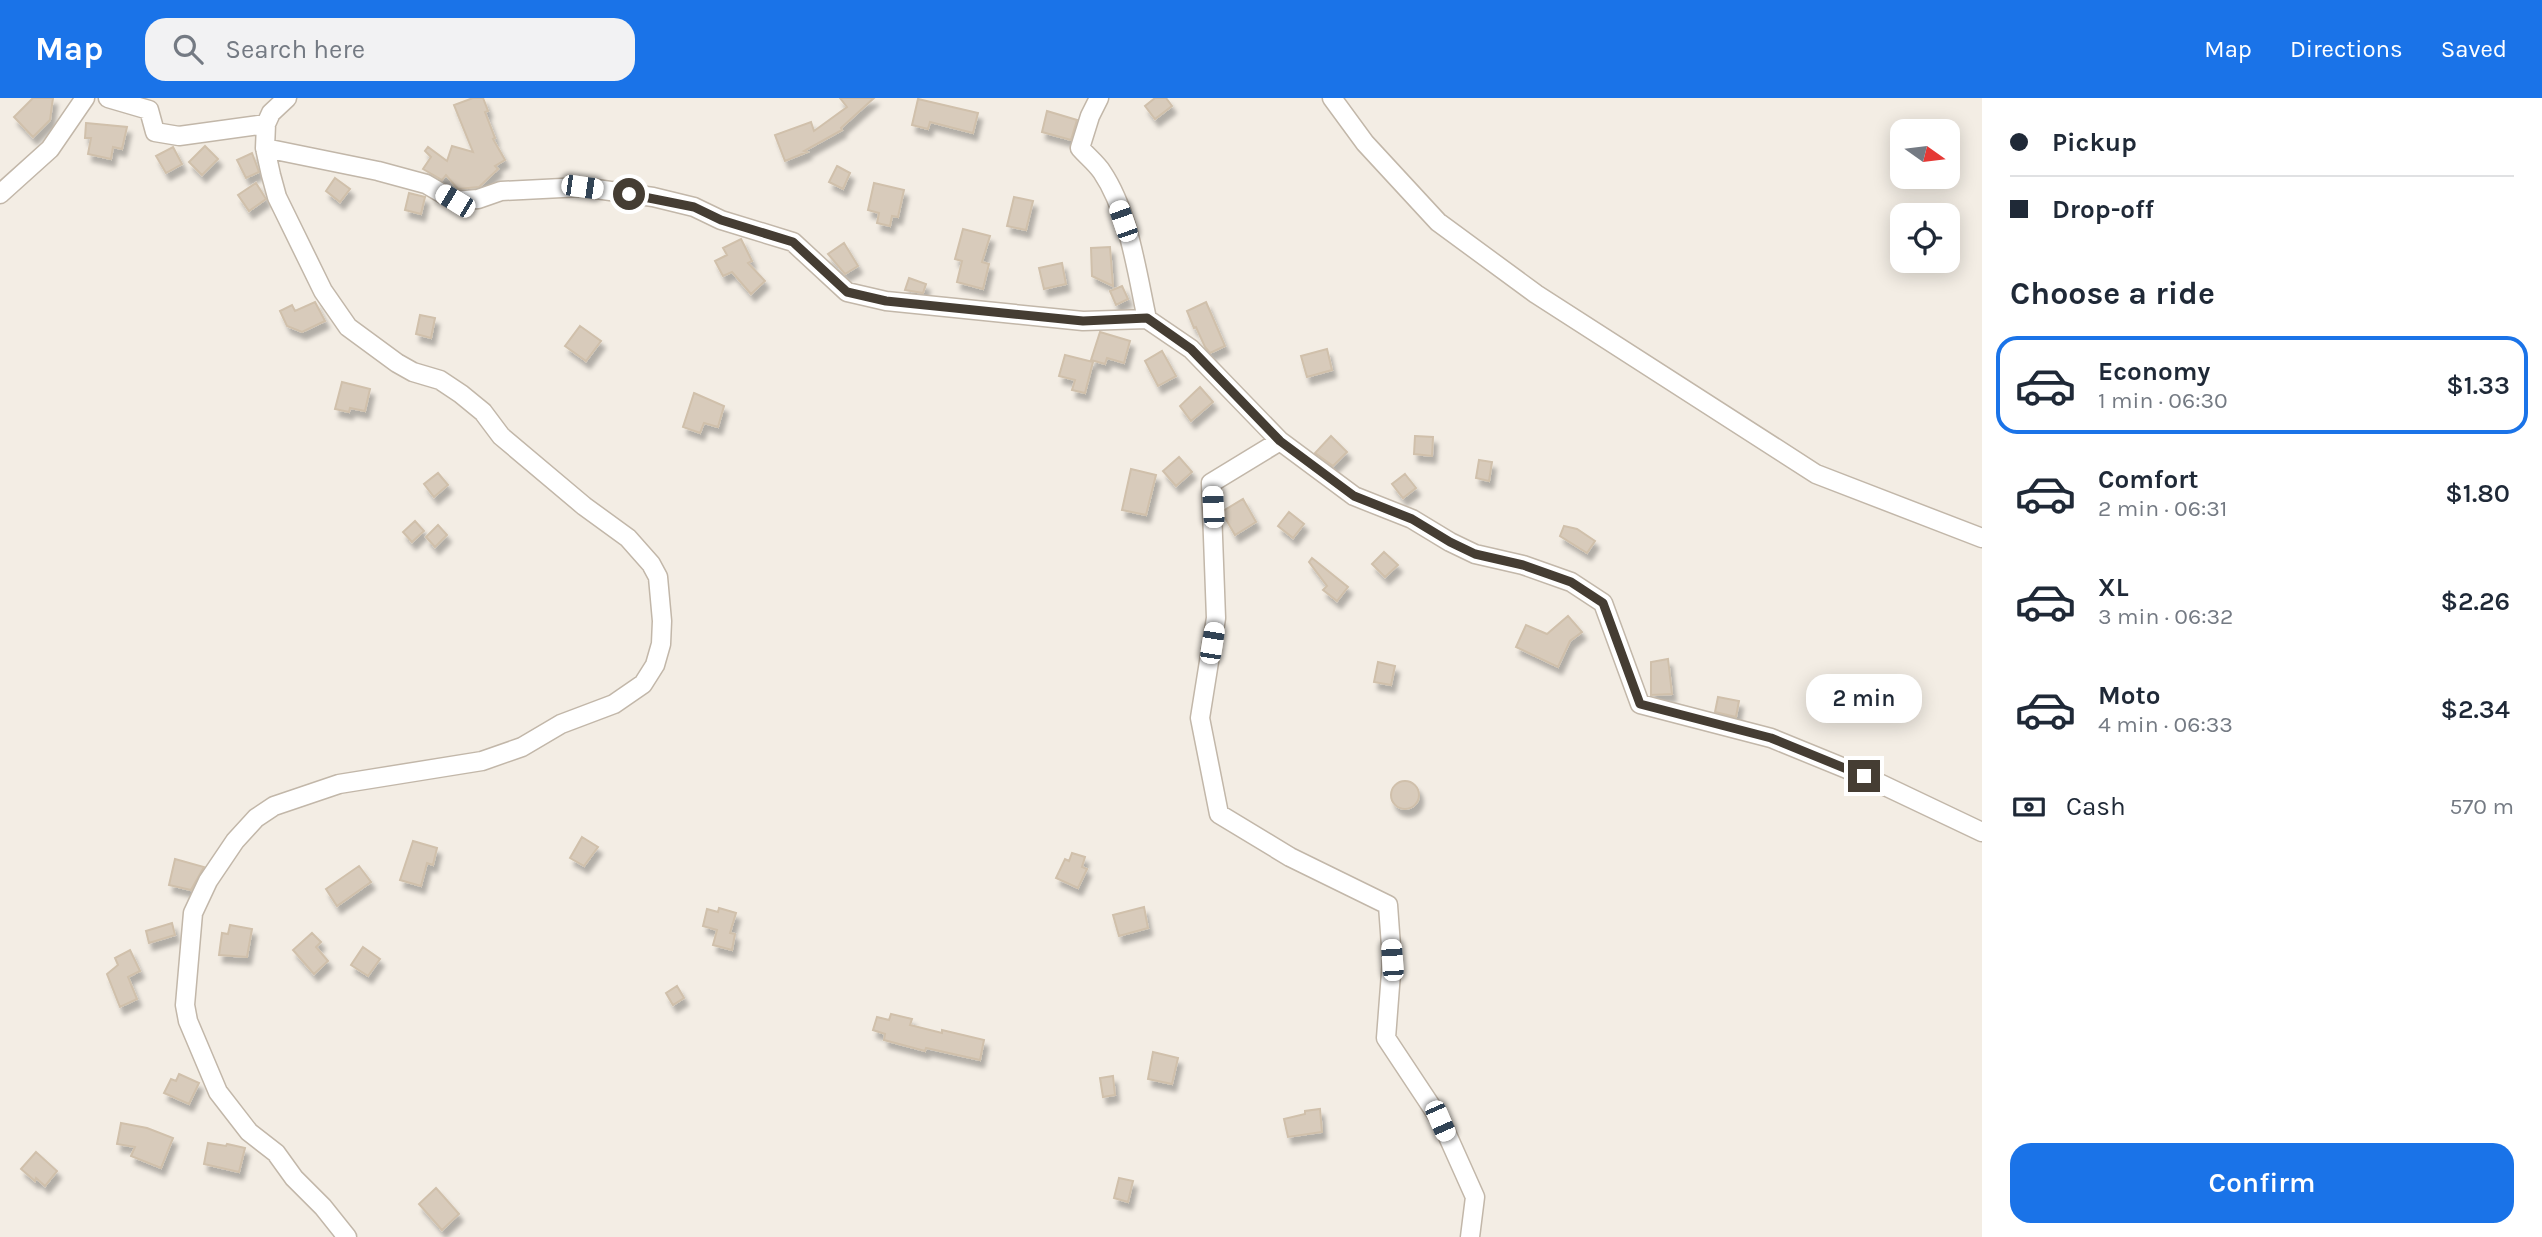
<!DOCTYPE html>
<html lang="en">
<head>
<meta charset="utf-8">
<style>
  body { margin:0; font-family:Karla,sans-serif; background:#f2f2f3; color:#1f2937; height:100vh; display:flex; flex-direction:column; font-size:26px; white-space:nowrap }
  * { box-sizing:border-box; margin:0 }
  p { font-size:23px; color:#747a83 }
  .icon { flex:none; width:38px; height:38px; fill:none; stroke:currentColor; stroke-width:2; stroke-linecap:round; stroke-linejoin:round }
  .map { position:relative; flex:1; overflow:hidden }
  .drawer { display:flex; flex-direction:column; background:#fff; width:560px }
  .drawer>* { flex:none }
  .banner { display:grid; align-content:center; height:154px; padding:0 28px; background:#fff }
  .needle { width:46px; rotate:104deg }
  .controls { position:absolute; left:1890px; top:21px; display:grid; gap:14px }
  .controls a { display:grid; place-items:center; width:70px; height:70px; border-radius:14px; background:#fff; box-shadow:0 4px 18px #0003; font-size:35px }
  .end { position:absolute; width:32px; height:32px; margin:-16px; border:9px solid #453d33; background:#fff; box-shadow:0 0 0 4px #fff }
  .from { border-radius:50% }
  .bubble { position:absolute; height:49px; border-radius:21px; background:#fff; box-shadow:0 4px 18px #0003; font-size:23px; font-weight:600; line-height:49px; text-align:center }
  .car { position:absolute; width:21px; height:42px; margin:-21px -10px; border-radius:9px; box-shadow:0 0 5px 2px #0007; background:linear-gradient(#fff 24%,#345 0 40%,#fff 0 76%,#345 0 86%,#fff 0) }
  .banner b { display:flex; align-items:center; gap:24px; height:66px; font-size:26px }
  .banner b+b { border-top:2px solid #e0e1e3 }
  .banner i { width:18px; height:18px; background:#1f2937 }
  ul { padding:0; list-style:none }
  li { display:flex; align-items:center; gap:21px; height:98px; margin:0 14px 10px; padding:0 14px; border:4px solid transparent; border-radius:21px }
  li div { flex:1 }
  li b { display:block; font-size:26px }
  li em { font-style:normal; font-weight:600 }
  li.on { border-color:#1a73e8 }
  li>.icon { width:63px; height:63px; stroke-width:1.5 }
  h2 { padding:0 28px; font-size:32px; line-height:84px }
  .pay { display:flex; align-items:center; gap:18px; height:77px; padding:0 28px; font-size:26px }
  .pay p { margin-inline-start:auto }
  .action { display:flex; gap:14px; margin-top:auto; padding:14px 28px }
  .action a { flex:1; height:80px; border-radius:21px; background:#1a73e8; color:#fff; font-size:28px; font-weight:600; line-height:80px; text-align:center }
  header { display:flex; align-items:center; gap:42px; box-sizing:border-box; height:98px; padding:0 35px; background:#1a73e8; color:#fff }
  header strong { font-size:33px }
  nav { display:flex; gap:38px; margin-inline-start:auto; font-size:24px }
  .search { width:490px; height:63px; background:#f2f2f3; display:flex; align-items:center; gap:18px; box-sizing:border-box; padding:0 24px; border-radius:21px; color:#747a83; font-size:26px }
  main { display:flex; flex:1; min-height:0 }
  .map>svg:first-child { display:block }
</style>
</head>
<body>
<header>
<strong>Map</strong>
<div class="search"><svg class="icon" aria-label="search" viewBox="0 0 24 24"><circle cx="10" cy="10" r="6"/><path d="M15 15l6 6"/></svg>Search here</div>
<nav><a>Map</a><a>Directions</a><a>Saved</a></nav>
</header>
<main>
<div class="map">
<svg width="1982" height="1139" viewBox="0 0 1982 1139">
  <defs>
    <filter id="shadow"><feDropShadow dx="4" dy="7" stdDeviation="2" flood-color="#0004"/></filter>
  </defs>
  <rect width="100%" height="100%" fill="#f3ede4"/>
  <path fill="#d8cbbb" stroke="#d0c0ab" stroke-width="2" filter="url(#shadow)" d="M33 0H53L50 22 33 39 14 19Z
    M473 0H483L488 13 485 14 495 40 493 41 505 62 495 68 498 71 479 89 458 91 446 77 442 82 423 71 431 59 425 53 428 49 447 63 452 48 473 54 454 7Z
    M840 0H874L841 30 842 32 804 53 807 54 785 63 775 37 811 24 814 33 847 9Z
    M1155 0H1166L1172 8 1155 21 1145 8Z
    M918 1 978 15 973 35 930 24 928 31 912 27Z
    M1047 13 1077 22 1071 42 1042 34Z
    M86 25 127 29 122 51 113 49 111 61 88 56 91 40H85Z
    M205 48 218 61 202 77 189 64Z
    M173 49 182 66 166 75 156 58Z
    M252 55 259 74 246 80 237 62Z
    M837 68 850 75 843 91 829 84Z
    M335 80 350 91 340 104 326 93Z
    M256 85 266 101 249 113 238 97Z
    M874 85 904 92 898 119 892 118 890 128 877 125 879 115 868 112Z
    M409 95 425 99 421 116 405 112Z
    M1014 99 1033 103 1026 132 1007 128Z
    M963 131 990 138 982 164 989 166 983 191 957 184 962 163 955 161Z
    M741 141 752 163 748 165 765 183 751 196 732 174 723 178 715 163 727 157 723 150Z
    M844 145 858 168 845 176 828 156Z
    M1110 149 1113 188 1092 178 1091 150Z
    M1062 165 1066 186 1044 191 1039 170Z
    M909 180 926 186 923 195 905 192Z
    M1122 188 1128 201 1116 207 1110 193Z
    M315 204 325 223 302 234 287 228 280 213 292 207 295 213Z
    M1206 204 1225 248 1210 255 1205 249 1196 229 1194 230 1187 213Z
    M420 217 435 220 431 240 416 236Z
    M580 228 601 243 586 263 565 248Z
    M1100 234 1130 243 1124 265 1107 260 1105 266 1091 262Z
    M1327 251 1332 272 1307 279 1301 258Z
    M1162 253 1176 278 1158 288 1145 263Z
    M1065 257 1093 264 1085 295 1072 292 1075 282 1059 278Z
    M342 284 370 291 365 313 350 310 349 314 335 311Z
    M1200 289 1213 304 1191 323 1180 308Z
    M694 295 724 308 718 329 704 325 700 335 683 329Z
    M1331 338 1347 354 1333 368 1315 355Z
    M1415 338 1433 339 1432 358 1414 356Z
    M1179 359 1192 374 1176 388 1163 373Z
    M1479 362 1492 364 1489 383 1476 380Z
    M1131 371 1156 377 1146 417 1122 412Z
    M438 375 448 387 434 399 424 386Z
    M1405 376 1416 390 1403 400 1392 386Z
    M1243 401 1256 424 1235 437 1224 418 1223 413Z
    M1289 414 1304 426 1293 440 1278 428Z
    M415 423 424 433 412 444 403 434Z
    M438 427 447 437 435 449 426 439Z
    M1564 428 1577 431 1595 443 1587 455 1560 438Z
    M1384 454 1398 467 1385 479 1372 466Z
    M1312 460 1348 489 1337 503 1323 492 1327 488 1309 464Z
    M1568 518 1582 534 1570 543 1558 569 1516 549 1526 527 1547 536Z
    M1668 561 1672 596 1651 597V564Z
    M1378 564 1395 568 1391 587 1374 584Z
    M1718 599 1739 603 1736 619 1715 614Z
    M1391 697a14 14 0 1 1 28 0a14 14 0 1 1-28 0Z
    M582 739 598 749 584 768 570 760Z
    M413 743 437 750 433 767 427 765 421 788 400 782Z
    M1072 755 1085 759 1082 769 1087 771 1078 790 1056 780 1065 761 1069 763Z
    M175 761 204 769 191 792 169 787Z
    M359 768 371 784 337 808 326 791Z
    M1144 809 1148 830 1119 838 1113 817Z
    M719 810 736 815 730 835 735 836 732 852 713 847 717 832 703 828 707 811 718 814Z
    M172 825 175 837 149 845 146 833Z
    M230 827 252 831 247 859 219 857 222 835 228 836Z
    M312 835 321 844 316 849 328 863 314 876 293 852Z
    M363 849 380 861 368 878 351 867Z
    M130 852 140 873 128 879 137 901 120 909 107 876 118 867 115 860Z
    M677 888 684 900 673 907 666 895Z
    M891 916 912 921 910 927 942 935V932L984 942 980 962 926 950 925 953 884 942 885 936 873 932 877 919 889 922Z
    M1153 954 1178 960 1172 986 1148 981Z
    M179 976 199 985 189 1006 164 995 171 981 176 983Z
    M1113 978 1115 997 1103 999 1100 980Z
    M1320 1011 1322 1034 1288 1039 1284 1021 1305 1016V1013Z
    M121 1025 147 1030 173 1040 161 1070 131 1058 135 1049 117 1046Z
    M208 1045 226 1048 227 1046 245 1050 239 1074 204 1066Z
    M36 1054 57 1073 45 1088 36 1080 35 1083 21 1071Z
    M1119 1080 1133 1083 1128 1104 1114 1100Z
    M436 1090 459 1116 442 1132 419 1106Z"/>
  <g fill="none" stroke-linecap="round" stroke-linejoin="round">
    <g stroke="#c2b7a9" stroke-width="21">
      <path id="minor" d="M108 0 149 12 155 34 179 38 266 26
        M287 0 271 15 266 26 265 50 271 77 277 99 323 193 348 229 397 265 413 274 440 282 461 296 483 314 501 338 584 408 628 440 651 466 658 479 662 523 661 546 655 567 643 586 614 606 561 626 522 649 482 663 339 686 274 708 256 720 235 743 208 783 193 815 185 907 188 923 218 994 249 1034 276 1055 294 1080 323 1109 347 1139
        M1099 0 1090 18 1080 50C1087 58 1097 66 1102 74 1129 114 1137 175 1147 221
        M1332 0 1365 45 1438 124 1536 196 1816 376 1982 440
        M265 50 378 73 426 86 455 103 478 101 501 93 582 89 653 99 694 109 721 122 793 144 847 194 886 203 1083 223 1147 221 1191 251 1280 343 1354 398 1412 421 1450 444 1475 456 1523 467 1571 484 1603 505 1640 606 1771 640 1864 678 1982 734
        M0 96 50 51 85 0
        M1280 343 1211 385 1216 520 1200 620 1219 716 1290 759 1388 807 1392 862 1386 940 1441 1023 1475 1099 1470 1139"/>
    </g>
    <use href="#minor" stroke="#fff" stroke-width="18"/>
  </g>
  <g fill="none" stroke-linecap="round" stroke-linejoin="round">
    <path stroke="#453d33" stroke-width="9" d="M629 96 694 109 721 122 793 144 847 194 886 203 1083 223 1147 220 1191 251 1280 343 1354 398 1412 421 1450 444 1475 456 1523 467 1571 484 1603 505 1640 606 1771 640 1864 678"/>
  </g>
</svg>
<div class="controls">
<a><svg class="needle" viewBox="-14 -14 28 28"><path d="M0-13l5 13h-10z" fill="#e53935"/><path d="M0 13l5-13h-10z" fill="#747a83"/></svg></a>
<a><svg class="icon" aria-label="locate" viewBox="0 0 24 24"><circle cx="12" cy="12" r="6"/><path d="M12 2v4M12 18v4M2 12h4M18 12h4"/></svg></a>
</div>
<i class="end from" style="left:629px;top:96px"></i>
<i class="end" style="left:1864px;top:678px"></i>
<div class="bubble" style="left:1806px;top:576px;width:116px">2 min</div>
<i class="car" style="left:582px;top:89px;rotate:98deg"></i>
<i class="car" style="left:455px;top:103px;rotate:301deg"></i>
<i class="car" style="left:1123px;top:123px;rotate:341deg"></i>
<i class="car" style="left:1213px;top:409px;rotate:357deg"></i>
<i class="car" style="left:1212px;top:545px;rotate:9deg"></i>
<i class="car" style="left:1392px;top:862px;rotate:356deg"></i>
<i class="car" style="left:1440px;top:1023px;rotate:156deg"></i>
</div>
<section class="drawer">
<div class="banner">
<b><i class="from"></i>Pickup</b>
<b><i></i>Drop-off</b>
</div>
<h2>Choose a ride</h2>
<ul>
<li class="on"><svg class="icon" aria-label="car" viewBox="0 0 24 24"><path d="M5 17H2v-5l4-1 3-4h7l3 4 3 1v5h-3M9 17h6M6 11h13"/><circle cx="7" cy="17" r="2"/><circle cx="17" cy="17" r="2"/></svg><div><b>Economy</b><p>1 min · 06:30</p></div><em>$1.33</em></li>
<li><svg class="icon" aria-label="car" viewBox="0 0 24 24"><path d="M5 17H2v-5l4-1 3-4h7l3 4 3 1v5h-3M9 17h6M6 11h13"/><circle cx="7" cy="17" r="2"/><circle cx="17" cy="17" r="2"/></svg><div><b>Comfort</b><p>2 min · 06:31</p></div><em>$1.80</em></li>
<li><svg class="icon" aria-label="car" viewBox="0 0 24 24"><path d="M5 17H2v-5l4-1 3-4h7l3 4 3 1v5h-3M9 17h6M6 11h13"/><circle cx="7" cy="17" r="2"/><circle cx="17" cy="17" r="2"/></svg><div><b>XL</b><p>3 min · 06:32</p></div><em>$2.26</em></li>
<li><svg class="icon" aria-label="car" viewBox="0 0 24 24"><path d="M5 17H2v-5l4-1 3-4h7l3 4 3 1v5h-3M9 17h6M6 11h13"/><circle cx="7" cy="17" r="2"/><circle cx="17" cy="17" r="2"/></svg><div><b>Moto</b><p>4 min · 06:33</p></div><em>$2.34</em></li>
</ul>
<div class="pay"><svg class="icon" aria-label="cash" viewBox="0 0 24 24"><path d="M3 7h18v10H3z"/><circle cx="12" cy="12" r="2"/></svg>Cash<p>570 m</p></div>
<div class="action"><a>Confirm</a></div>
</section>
</main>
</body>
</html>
